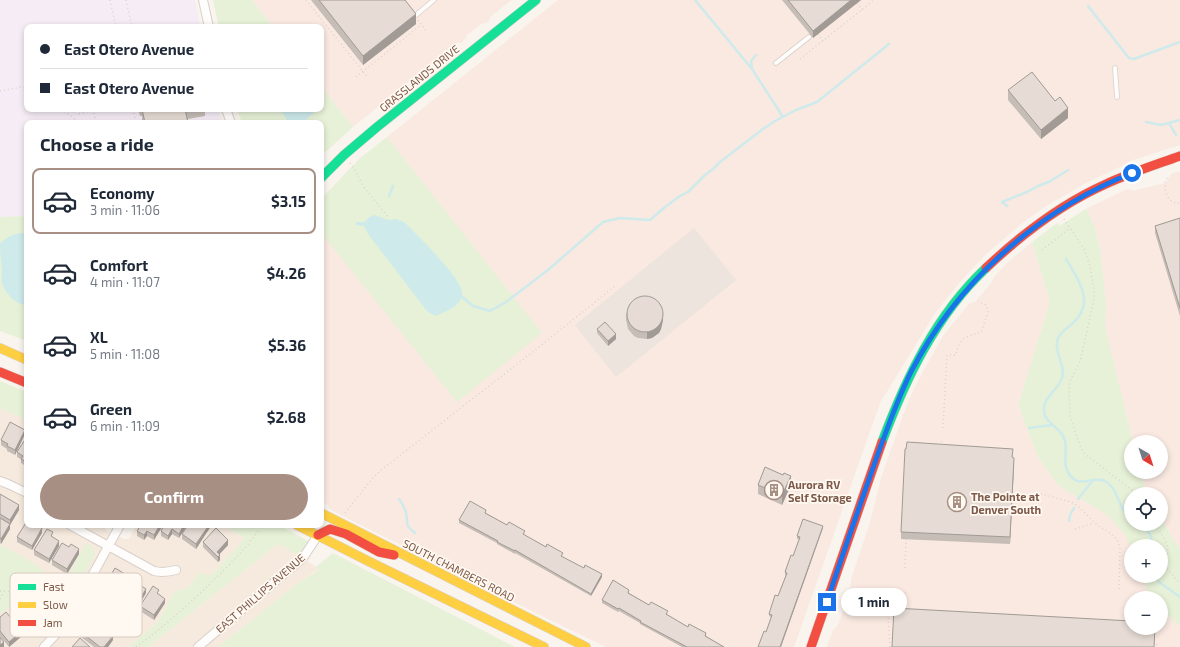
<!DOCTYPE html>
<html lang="en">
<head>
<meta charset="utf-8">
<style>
  body { margin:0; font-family:"Exo 2",sans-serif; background:#f2f2f3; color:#1f2937; height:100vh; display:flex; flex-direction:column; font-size:15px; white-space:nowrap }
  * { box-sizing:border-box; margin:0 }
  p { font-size:13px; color:#747a83 }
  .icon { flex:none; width:22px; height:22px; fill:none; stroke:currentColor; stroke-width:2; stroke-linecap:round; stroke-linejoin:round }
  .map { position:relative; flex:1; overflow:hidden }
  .drawer { position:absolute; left:24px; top:120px; width:300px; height:408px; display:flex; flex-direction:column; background:#fff; border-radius:8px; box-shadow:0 2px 6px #0003 }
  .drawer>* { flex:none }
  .hud { position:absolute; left:24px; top:24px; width:300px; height:88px; border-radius:8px; box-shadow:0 2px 6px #0003; display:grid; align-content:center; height:88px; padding:0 16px; background:#fff }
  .needle { width:26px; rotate:141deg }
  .tools { position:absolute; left:1124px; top:435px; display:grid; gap:8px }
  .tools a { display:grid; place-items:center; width:44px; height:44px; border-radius:50%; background:#fff; box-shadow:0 2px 6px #0003; font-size:20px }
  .end { position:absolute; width:18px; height:18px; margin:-9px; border:5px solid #1a73e8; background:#fff; box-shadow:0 0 0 2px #fff }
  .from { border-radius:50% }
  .bubble { position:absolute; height:28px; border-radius:14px; background:#fff; box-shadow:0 2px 6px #0003; font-size:13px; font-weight:700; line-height:28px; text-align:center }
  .hud b { display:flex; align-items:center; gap:14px; height:38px; font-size:15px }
  .hud b+b { border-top:1px solid #e0e1e3 }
  .hud i { width:10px; height:10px; background:#1f2937 }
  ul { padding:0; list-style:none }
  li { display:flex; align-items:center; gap:12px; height:66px; margin:0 8px 6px; padding:0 8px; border:2px solid transparent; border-radius:8px }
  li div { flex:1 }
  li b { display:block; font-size:15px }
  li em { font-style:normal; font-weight:700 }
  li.on { border-color:#a88f83 }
  li>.icon { width:36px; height:36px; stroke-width:1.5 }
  h2 { padding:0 16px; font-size:18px; line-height:48px }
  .primary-button { display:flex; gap:8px; margin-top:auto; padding:8px 16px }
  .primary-button a { flex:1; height:46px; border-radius:24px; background:#a88f83; color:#fff; font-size:16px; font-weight:700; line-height:46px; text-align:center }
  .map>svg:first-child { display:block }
</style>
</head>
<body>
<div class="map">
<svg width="1180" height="647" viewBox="0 0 1180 647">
  <rect width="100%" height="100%" fill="#f9f4ee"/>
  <path fill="#f6eade" d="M0 408 27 420V525H103L106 530 124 539H129L136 525H222L245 538 212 575 195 577 193 582 185 589 175 591 158 622 128 647H0Z
    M278 544 298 555 319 569 297 584 255 618 217 647H148Z"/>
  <path fill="#f9e9e1" d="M252 0H512L490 17V20L486 23 481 24 467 35 465 39 461 43 458 42 353 127 321 86V27H273Z
    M558 0H1180V145L1130 161 1126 164 1084 184 1043 208 1025 221 986 254 960 282 935 313 880 403 794 647H606L544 617 329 509 328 505 321 501V234L542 334 387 137Z
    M1180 171V548L1175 544 1166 525 1161 517V494H1146L1141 472H1161V442H1133L1105 326 1106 305 1100 248 1095 227 1086 209 1125 190 1128 189 1134 191 1136 190 1166 183 1171 174Z
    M1032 242 1050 302 1018 405 1039 459 1059 486 1106 514 1125 533 1131 547V576H1142L1148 592 1152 598H1131V628H1161V609L1180 627V647H827L833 630 838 625 850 592 851 580 869 526 881 478 902 418 912 393 924 370 943 336 969 304 976 301 991 283 994 277 1005 265Z"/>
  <path fill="#ede4de" d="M694 228 736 280 616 377 575 325Z"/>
  <path fill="#f5ecf5" d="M0 0H195L200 27H27V109H218L222 123H27V216L0 217Z"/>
  <path fill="#e6f1d7" d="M213 0H252L273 27H219Z
    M321 86 353 127 321 156V123H242L237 109H321Z
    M387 137 542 333 457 402 322 234H321V199L359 159Z
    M1086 209 1095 227 1100 248 1106 305 1105 326 1133 442H1131V472H1141L1146 494H1131V524H1161V517C1168 527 1171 540 1180 548V627L1161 609V598H1152L1148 592 1142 576H1161V546L1131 547 1124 533 1106 514 1059 486 1039 459 1018 405 1050 302 1032 242 1057 223 1059 226Z
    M27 216V341L0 331V217Z
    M0 381 27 392V420L0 408Z
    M222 525H278L312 543 303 555H298L278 544 148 647H128L158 622 175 591C187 590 194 584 197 573L212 575 245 538Z
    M86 543 93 547 95 554 94 557 65 610 53 626 20 599 0 614V545L29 560 46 573 64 583Z
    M333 553 515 647H217L255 618 297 584 319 570 316 567Z"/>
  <path fill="#ceeaeb" d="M280 109H317L303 123H289Z
    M374 215 389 220 396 219 404 222C416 234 462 278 462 293 462 306 445 312 435 316L427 311 368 234 364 226 356 225V222H365L368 218Z
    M21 233 27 234V305C16 305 5 293 2 283 1 279 2 274 2 270 1 261 0 253 0 244 5 238 13 234 21 233Z"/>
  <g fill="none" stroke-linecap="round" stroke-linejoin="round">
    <path stroke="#ceeaeb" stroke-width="2.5" d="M695 0 752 69
      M1088 6 1129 58 1134 59 1180 42
      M756 55 751 61 752 69 783 117
      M1146 122 1161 125 1180 120
      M1169 123 1176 135
      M389 196 393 186
      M1007 206 1002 202 1027 192 1038 186 1049 182 1068 170
      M1066 259C1079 281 1096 303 1072 324 1066 329 1058 334 1057 342 1055 355 1066 366 1062 378 1058 391 1042 397 1044 412 1046 424 1060 427 1064 438 1069 449 1061 463 1069 474 1080 490 1092 475 1105 481 1116 487 1117 500 1123 509 1125 513 1128 515 1131 518
      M460 295 473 306 490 311 506 302 548 270 603 222 620 218 650 220 665 207 680 196 688 192 705 175 713 169 720 162 763 129 775 121 796 110 817 102 889 44
      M1029 428 1052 425
      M399 499C402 503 405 508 406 513 409 525 403 523 415 533
      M1078 499 1093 480
      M1069 521 1070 515 1074 508
      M1142 524 1151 536 1152 546
      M1154 576 1159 582 1180 597"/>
    <g stroke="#d8d0ca" stroke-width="5.5">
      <path id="lane" d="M416 15 434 0
        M776 63 809 37
        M1115 68 1117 97"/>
    </g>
    <g stroke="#d8d0ca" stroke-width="10">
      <path id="street" d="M203 0 209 27
        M226 109 231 123
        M0 481 8 484 27 493
        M70 525 154 571C162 573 168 572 176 570
        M44 647 59 631 70 616 120 525
        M198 647 303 558 318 535"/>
    </g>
    <g stroke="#d9d0c9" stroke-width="10">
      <path id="fast" d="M321 178 344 155 377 127 536 0
        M882 442C906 378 936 315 986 268"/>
    </g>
    <g stroke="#d9d0c9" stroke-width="10">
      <path id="slow" d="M0 348 27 360
        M321 513 586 647
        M297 525 368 561 544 647"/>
    </g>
    <g stroke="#d9d0c9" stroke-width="10">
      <path id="jam" d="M986 268C1022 234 1061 204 1106 184 1130 173 1155 165 1180 156
        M0 372 27 383
        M318 535 330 529 346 534 379 552 394 555
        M811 647 882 442"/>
    </g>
    <path stroke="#dcd3ce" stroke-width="1.5" stroke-dasharray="1 3" stroke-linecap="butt" d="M110 0 116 27
      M126 0 132 27
      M306 0 368 78
      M857 3 862 10
      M418 20 426 31
      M818 34 823 41
      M800 59 874 0
      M356 77 421 25
      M0 91 27 86
      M61 109 80 123
      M93 109 96 123
      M133 109 136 123
      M79 114 94 110
      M350 163 355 170 363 186 388 217
      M1167 178C1162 187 1167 205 1180 203
      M1064 219 1084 249 1090 266 1094 291V299L1080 362 1071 379 1069 387 1070 416 1081 448 1085 454 1137 494
      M1042 250 1070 228
      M943 428 947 355H956C957 346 961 339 969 336 974 334 978 334 982 331L988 311 986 305 978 301
      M941 446 942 438
      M1041 494 1071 502 1078 506 1097 525 1111 534 1117 539 1120 547 1119 591
      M345 513 372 479 380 471 539 347 615 286
      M1156 524 1167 544 1168 549 1166 567 1168 570 1180 583
      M1075 529 1094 523
      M905 568 906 539
      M0 591 14 592 22 594 52 620
      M902 596 908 591
      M0 599 4 592
      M36 606C43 601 56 598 64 603
      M901 610 902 592
      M1154 643H1157L1156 647
      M136 647C166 625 193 601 220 574 234 560 247 547 258 531
      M890 647 888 613 893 604 901 596"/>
    <use href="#lane" stroke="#fefdfc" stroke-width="4"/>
    <use href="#street" stroke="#fefdfc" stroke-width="8"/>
    <use href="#fast" stroke="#16e098" stroke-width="9"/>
    <use href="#slow" stroke="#ffcf43" stroke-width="9"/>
    <use href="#jam" stroke="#f24e42" stroke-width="9"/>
  </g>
  <path fill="#c6bdb7" d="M311 0H405L416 24 363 65Z
    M782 0H861L813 38Z
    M1008 90 1068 118 1041 139 1008 100Z
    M138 109H205V116L188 119V123H142V116H140Z
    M1180 218V316L1155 233V226Z
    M626 313 663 320 661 329 659 333 652 338 647 339 638 338 634 336 628 329 626 320Z
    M597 329 616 339 608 346 597 333Z
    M25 434 15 455 7 451V449L1 445V440Z
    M27 438V467L21 463V459L17 457V452Z
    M1013 457 1014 465 1010 544 901 539V532Z
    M758 485H791L782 505 758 494Z
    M0 494 19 510 10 525V529L1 544 0 543Z
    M486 512V513L507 525 525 534 524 535 546 547 563 556 562 557 602 577 591 596 515 553V554L497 544V543L459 523V520Z
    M141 525H163L154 540 147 536 144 540 137 536V531Z
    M187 525 179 538 172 534 168 540 161 536V531Z
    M211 525V526L196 549 182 539V534Z
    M823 528 766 632 771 617 769 616V614L778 596 786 575H785V572L793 556 799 539H797V536Z
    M42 533 32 550 17 542V537Z
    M53 537 59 546 49 563 34 555V550Z
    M203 542 228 545 219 554 220 560 218 562 203 547Z
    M69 547 79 554 67 574 52 565V560Z
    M130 582 115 606 100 597V593Z
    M629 592V593L649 605 668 614 667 615 688 627 706 635V636L724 647H682L640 624V623L619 611 618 612 602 603V600Z
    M146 593 136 610 122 601V596Z
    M159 594 165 603 154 620 140 611V606Z
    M12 611 38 621 28 629 25 626 22 628 12 616Z
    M95 616 121 617 112 631 95 621Z
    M0 617 22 636 9 647 0 636Z
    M81 632 113 640 108 647H94L81 637Z"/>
  <path fill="#a19a95" d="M851 0H861L813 38V31Z
    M416 14V24L363 65V56Z
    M1068 108V118L1041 139V130Z
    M663 313V320L661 329 659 333 652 338 647 339V332Z
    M616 334V339L608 346V341Z
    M25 430V434L15 455V450Z
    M1014 458V465L1010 544V537Z
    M791 476V485L782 505V495Z
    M19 505V510L10 525V520Z
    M10 524V529L1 544V539Z
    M160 525H163L154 540V535Z
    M184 525H187L179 538V534Z
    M209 525H211V526L196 549V544Z
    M823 526V528L781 647H780Z
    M42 528V533L32 550V546Z
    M172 529V534L168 540V536Z
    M147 531V536L144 540V535Z
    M228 540V545L217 557V552Z
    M59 541V546L49 563V559Z
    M79 549V554L67 574V569Z
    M220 555V560L218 562V557Z
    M602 574V577L591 596V594Z
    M130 577V582L115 606V601Z
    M146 589V593L136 610V605Z
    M165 599V603L154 620V615Z
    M121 612V617L112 631V626Z
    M38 616V621L28 629V624Z
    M25 621V626L22 628V624Z
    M22 631V636L9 647V642Z
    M113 636V640L108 647H104Z
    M4 642V647H0V645Z"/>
  <path fill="#e6dcd5" stroke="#a19a95" d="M319 0H405L416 14 363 56Z
    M788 0H851L813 31Z
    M1032 72 1055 101 1060 97 1068 108 1041 130 1008 90Z
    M142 109H185L188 123H145Z
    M1180 218V308L1155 226Z
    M627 314a18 18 0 1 1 36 0a18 18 0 1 1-36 0Z
    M605 322 616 334 608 341 597 329Z
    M10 422 25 430 15 450 7 446 8 444 1 440Z
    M26 438H27V462L21 459 23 456 17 452Z
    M907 442 1013 449 1012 457 1014 458 1010 537 901 532 905 449H906Z
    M765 467 783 475 784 473 791 476 782 495 758 485Z
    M0 494 19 505 10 520 0 514Z
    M470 501 486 510 485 513 507 525 509 522 525 531 523 534 546 547 547 544 563 553 561 556 584 568 585 565 602 574 591 594 515 550V551L497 542 498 541 459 520Z
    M0 518 10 524 1 539 0 538Z
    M803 519 823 526 780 647H758L764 631 766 632 772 615 769 614 775 595 778 596 787 573 785 572 791 555 793 556 800 537 797 536Z
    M27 521V525H36L42 528 32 546 17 537Z
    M141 525H160L154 535 147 531 144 535 137 531Z
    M164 525H184L179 534 172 529 168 536 161 531Z
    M188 525H209L196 544 182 534Z
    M216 528 228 540 217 552 220 555 218 557 203 542Z
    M47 529 53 532 51 536 59 541 49 559 34 550Z
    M62 543 69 547 71 544 79 549 67 569 52 560Z
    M115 568 130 577 115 601 100 593Z
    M132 580 146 589 136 605 122 596Z
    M613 580 629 590 628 593 649 605 651 602 668 611 666 614 688 627 689 624 706 633 705 636 724 647H687L640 622 641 621 619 608 618 609 602 600Z
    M153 586 159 590 157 593 165 599 154 615 140 606Z
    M894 608 1131 621V628H1155L1154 647H892Z
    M6 612 22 631 9 642 0 631V617Z
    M92 619 113 636 104 647H100L81 632Z
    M0 637 4 642 0 645Z
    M80 638 90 647H72Z"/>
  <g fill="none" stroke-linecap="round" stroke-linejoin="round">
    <path stroke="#1a73e8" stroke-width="5" d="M827 602C842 556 858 511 874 465 885 434 896 402 911 372 958 281 1037 211 1132 173"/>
  </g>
  <defs>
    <g id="building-ring" transform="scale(1)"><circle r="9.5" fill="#fff9f1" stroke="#a88f83" stroke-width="1.5"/><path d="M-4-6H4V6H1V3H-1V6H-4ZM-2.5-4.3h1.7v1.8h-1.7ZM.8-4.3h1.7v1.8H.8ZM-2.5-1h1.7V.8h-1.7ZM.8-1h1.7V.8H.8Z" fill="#a88f83"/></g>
  </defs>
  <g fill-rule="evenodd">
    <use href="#building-ring" x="774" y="490"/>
    <use href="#building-ring" x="957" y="502"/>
  </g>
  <g text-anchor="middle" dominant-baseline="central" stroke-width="3.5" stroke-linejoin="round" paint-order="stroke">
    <g font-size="11" fill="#7c5949" stroke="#fff9f1">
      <text transform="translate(419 78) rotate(-39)">GRASSLANDS DRIVE</text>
      <text transform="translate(459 570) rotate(27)">SOUTH CHAMBERS ROAD</text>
      <text transform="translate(260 593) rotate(-41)">EAST PHILLIPS AVENUE</text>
    </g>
    <g font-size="11" font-weight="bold" fill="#7c5949" stroke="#fff9f1" text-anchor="start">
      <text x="788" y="484">Aurora RV<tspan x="788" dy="13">Self Storage</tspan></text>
      <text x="971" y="496">The Pointe at<tspan x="971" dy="13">Denver South</tspan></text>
    </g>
  </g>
  <rect x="10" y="573" width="132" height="64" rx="6" fill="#fff9f1" stroke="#d8c9bf" stroke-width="1"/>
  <rect x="18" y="584" width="18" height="6" fill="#16e098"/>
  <rect x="18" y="602" width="18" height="6" fill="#ffcf43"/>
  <rect x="18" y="620" width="18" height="6" fill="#f24e42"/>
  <g font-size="11" fill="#7c5949">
    <text x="43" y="591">Fast</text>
    <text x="43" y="609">Slow</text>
    <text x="43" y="627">Jam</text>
  </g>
</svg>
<div class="tools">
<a><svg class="needle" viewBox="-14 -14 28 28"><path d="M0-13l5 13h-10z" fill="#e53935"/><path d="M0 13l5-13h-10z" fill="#747a83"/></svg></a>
<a><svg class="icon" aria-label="locate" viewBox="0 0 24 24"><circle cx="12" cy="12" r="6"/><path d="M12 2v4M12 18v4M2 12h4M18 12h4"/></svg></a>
<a>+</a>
<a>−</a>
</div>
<i class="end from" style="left:1132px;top:173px"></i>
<i class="end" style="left:827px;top:602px"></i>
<div class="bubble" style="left:841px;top:588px;width:66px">1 min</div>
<div class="hud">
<b><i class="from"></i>East Otero Avenue</b>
<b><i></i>East Otero Avenue</b>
</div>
<section class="drawer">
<h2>Choose a ride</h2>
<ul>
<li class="on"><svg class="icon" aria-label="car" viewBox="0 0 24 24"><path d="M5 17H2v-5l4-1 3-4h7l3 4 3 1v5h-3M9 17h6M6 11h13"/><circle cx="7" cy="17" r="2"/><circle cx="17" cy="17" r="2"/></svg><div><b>Economy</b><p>3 min · 11:06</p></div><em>$3.15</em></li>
<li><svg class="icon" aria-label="car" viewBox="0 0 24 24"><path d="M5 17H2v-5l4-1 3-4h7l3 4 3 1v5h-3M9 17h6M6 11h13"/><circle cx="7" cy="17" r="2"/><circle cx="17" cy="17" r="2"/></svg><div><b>Comfort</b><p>4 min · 11:07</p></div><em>$4.26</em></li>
<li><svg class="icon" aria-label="car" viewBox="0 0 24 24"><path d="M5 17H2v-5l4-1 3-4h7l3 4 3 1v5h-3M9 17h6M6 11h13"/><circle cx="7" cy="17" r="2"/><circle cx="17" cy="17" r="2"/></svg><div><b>XL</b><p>5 min · 11:08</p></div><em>$5.36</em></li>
<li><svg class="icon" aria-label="car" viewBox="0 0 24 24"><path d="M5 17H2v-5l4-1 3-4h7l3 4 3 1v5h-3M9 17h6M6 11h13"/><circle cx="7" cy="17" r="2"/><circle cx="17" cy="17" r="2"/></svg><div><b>Green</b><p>6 min · 11:09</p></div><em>$2.68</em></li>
</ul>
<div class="primary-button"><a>Confirm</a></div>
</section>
</div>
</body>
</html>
